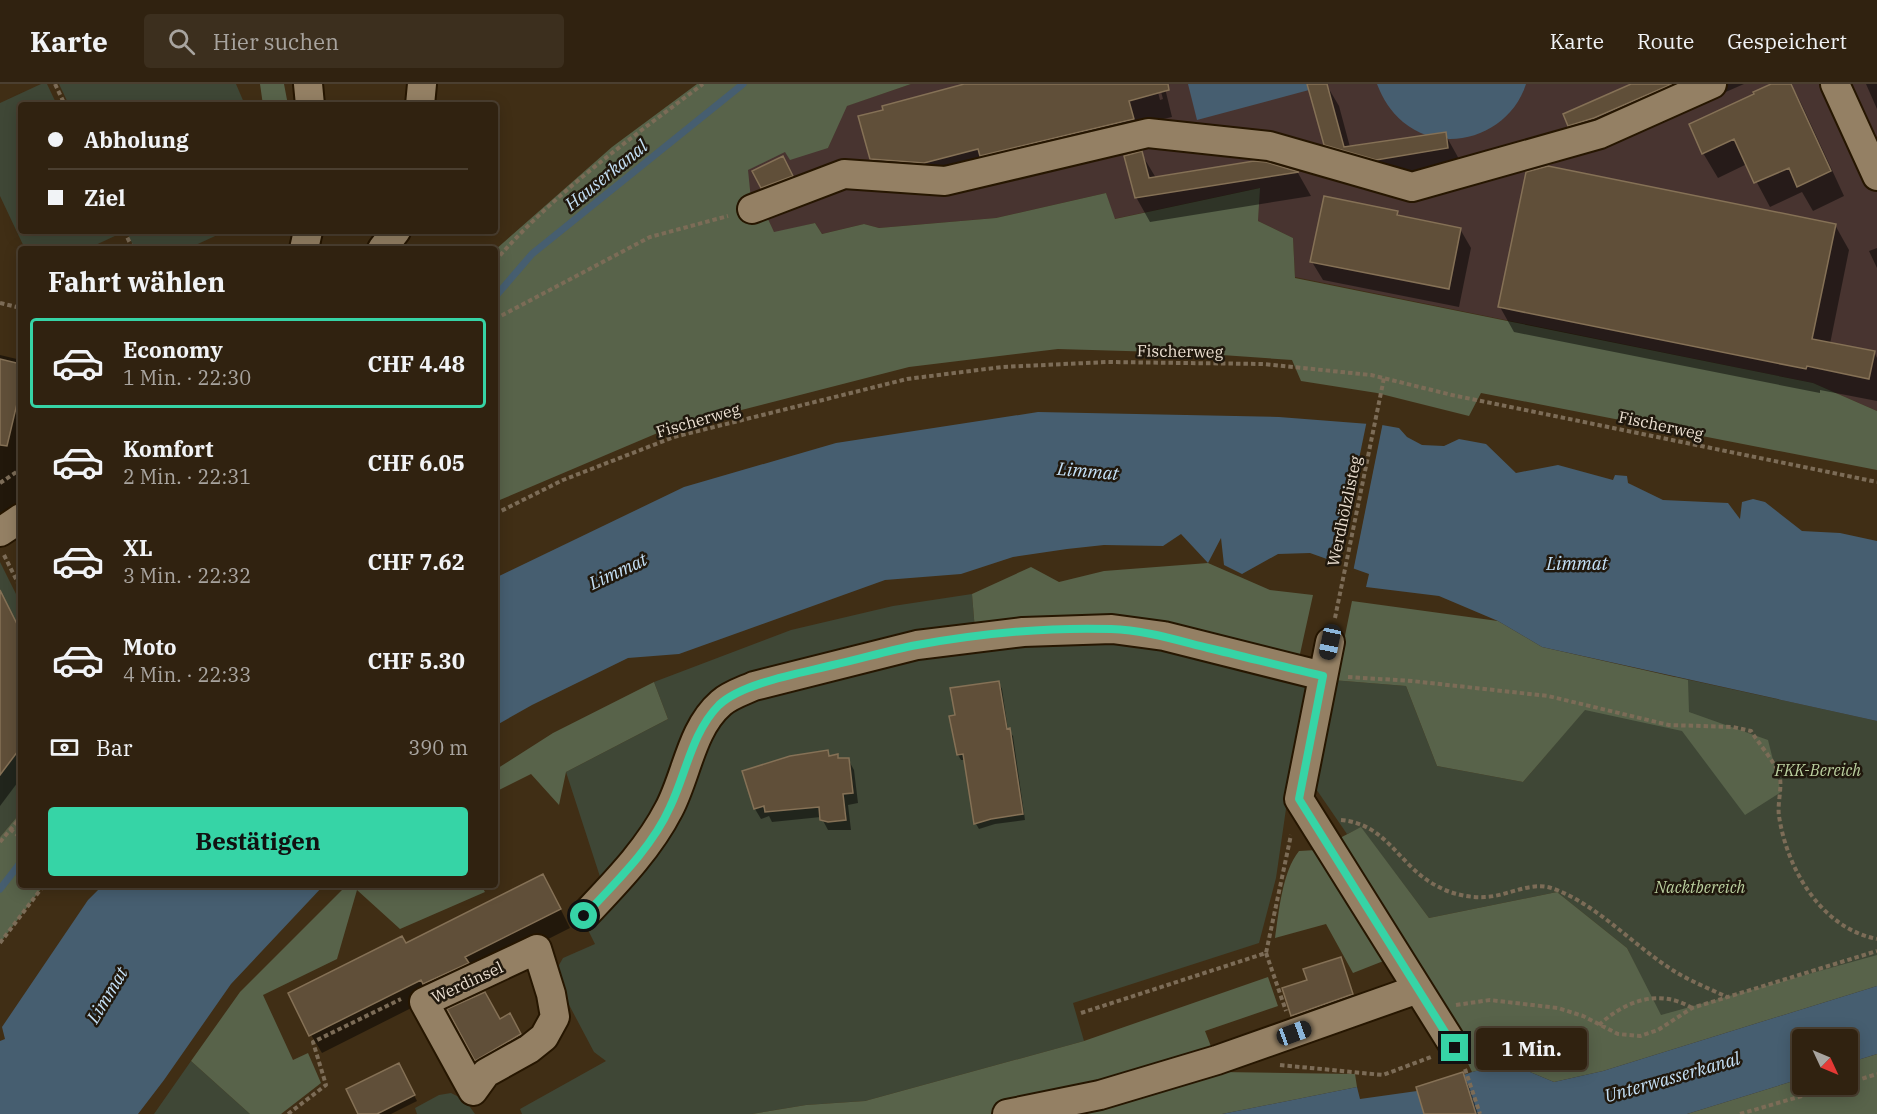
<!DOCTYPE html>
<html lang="de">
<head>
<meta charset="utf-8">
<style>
  body { margin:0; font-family:"IBM Plex Serif",serif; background:#3c2f1e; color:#f1f3f6; height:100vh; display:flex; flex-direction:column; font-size:22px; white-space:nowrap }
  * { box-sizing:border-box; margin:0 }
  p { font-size:20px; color:#a8a49f }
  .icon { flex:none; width:33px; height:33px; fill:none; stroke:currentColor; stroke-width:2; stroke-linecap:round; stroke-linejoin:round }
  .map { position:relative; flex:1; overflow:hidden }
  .drawer { position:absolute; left:18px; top:162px; width:480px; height:642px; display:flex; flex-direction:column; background:#302210; border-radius:6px; box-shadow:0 3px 15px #0003,0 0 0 2px #4b3f30 }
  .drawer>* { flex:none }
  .top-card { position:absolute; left:18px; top:18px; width:480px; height:132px; border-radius:6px; box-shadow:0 3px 15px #0003,0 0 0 2px #4b3f30; display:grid; align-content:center; height:132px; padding:0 30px; background:#302210 }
  .needle { width:39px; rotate:134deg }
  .buttons { position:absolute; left:1792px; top:945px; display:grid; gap:12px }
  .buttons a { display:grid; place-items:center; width:66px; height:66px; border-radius:6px; background:#302210; box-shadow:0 3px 15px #0003,0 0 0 2px #4b3f30; font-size:30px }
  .end { position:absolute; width:27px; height:27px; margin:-14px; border:8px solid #36d4a6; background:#111; box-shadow:0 0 0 3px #111 }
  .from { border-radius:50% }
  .bubble { position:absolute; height:42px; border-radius:6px; background:#302210; box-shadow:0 3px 15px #0003,0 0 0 2px #4b3f30; font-size:20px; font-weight:700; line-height:42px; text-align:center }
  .car { position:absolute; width:18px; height:36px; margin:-18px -9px; border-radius:8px; box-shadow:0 0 4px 2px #0007; background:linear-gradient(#222 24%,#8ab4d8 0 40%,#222 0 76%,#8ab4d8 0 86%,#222 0) }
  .top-card b { display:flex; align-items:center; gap:21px; height:57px; font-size:22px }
  .top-card b+b { border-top:2px solid #4b3f30 }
  .top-card i { width:15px; height:15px; background:#f1f3f6 }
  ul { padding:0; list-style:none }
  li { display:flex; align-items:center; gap:18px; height:90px; margin:0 12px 9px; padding:0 18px; border:3px solid transparent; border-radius:6px }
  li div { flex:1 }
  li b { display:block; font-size:22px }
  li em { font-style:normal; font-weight:700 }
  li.current { border-color:#36d4a6 }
  li>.icon { width:54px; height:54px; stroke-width:1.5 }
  h2 { padding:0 30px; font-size:27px; line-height:72px }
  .pay { display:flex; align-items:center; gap:15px; height:66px; padding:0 30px; font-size:22px }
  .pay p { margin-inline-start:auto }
  .button { display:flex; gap:12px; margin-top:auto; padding:12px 30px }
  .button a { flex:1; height:69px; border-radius:6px; background:#36d4a6; color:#111; font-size:24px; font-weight:700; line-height:69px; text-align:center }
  header { display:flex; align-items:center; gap:36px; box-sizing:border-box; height:84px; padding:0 30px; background:#302210; border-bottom:2px solid #4b3f30 }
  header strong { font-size:28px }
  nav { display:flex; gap:33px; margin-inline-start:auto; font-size:21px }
  .search { width:420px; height:54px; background:#3c2f1e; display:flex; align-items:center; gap:15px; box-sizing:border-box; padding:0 21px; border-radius:6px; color:#a8a49f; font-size:22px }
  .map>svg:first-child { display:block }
</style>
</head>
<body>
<header>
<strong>Karte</strong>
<div class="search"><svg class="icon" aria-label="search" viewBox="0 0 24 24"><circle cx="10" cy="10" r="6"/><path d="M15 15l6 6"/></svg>Hier suchen</div>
<nav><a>Karte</a><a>Route</a><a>Gespeichert</a></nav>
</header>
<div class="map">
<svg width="1877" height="1030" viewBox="0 0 1877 1030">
  <rect width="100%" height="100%" fill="#402e15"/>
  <path fill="#483430" d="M911 0H1877V327L1813 299 1295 193 1293 154 1258 137 1259 104 1114 135 1106 109 996 134 879 144 864 140 822 150 815 139 774 149 768 135 758 140 752 125 747 86 785 67 828 64 846 22Z"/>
  <path fill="#3f4736" d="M41 0H47L57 21H21V147H116L117 151 87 165H25L0 112V19Z
    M59 0H236L245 21H69Z
    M126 147H226L187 165H135Z
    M0 478 21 520V548L0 506Z
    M972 510 975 546 751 598 673 704 604 805 566 688 668 635 654 598 791 546 893 522Z
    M1100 551 1310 601 1287 718 1276 794 1259 859 1073 919 1084 957 865 1017 806 1021 752 1030H522L520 1025 606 977 594 968 558 900 555 888 563 874 595 860 587 844 716 632 820 592 1007 560Z
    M1676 593 1877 637V902L1660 932 1627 864 1557 808 1429 834 1361 744 1347 750 1314 702 1332 596 1406 602 1437 682 1523 698 1585 625Z
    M21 663V728L0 753V691Z
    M191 977 250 1030H154Z
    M451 1009 465 1016 475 1030H417L415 1024 439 1011Z"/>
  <path fill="#58634a" d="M260 0H284L288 21H263Z
    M697 0H911L847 22 828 64 790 76 785 68 748 86 752 125 758 139 768 135 774 148 815 139 822 150 864 140 879 144 996 134 1106 109 1115 135 1260 104 1258 137 1293 154 1295 194 1813 299 1877 327V386L1481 309 1469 332 1377 309 1301 297 1292 276 1193 269 1058 265 909 283 667 345 495 418V166L612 63Z
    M1208 479 1270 506 1313 511 1298 579 1125 540 975 546 972 510 1031 483 1059 498 1104 487Z
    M1352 517 1498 537 1542 563 1688 596 1689 628 1768 656 1781 708 1745 731 1682 647 1585 626 1523 698 1437 682 1406 602 1332 596 1339 581Z
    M654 598 668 635 566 688 559 721 531 690 495 708V686L553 649Z
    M21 728V801H44L0 859V753Z
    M1361 743 1429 834 1557 808 1627 864 1661 931 1877 871V902L1603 987 1554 998 1508 979 1472 988 1435 909 1338 755Z
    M1316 766 1386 876 1353 889 1326 840 1275 854C1279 828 1282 788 1299 767Z
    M347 801H481L485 808 400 845 357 806 337 875 263 911 293 976 308 969 321 999 281 1030H250L191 977 240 908Z
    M1268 893 1278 922 1205 947 1221 988 1355 990 1357 1003 1222 1030H752L806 1021 865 1017 1084 957Z
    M1877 970V1030H1687L1803 994V1000H1848V979Z"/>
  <path fill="#465e70" d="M1188 0H1307L1309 6 1197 36Z
    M1377 0H1526C1510 51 1445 73 1403 38 1390 27 1383 15 1377 0Z
    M1038 328 1279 333 1382 341 1399 344 1407 353 1422 361 1444 362 1459 355 1486 360 1516 389 1558 381 1613 396 1615 391 1627 392 1628 399 1663 416 1728 419 1740 435 1742 418 1753 415 1765 418 1802 447 1840 449 1877 457V637L1542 563 1498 537 1439 512 1366 503 1369 490 1310 469 1278 470 1242 490 1224 481 1221 454 1208 479 1181 450 1163 462 1104 461 1067 465 1013 473 961 490 885 496 679 570 628 574 532 621 495 642V494L684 403 836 359Z
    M103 801H324L231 900 164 996 138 1030H0V957L5 955 2 943 88 816Z
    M1877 902V970L1848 979V956H1803V994L1687 1030H1222L1357 1003 1360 1015 1417 1007 1472 988 1508 979 1554 998 1603 987Z"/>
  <path fill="#402e15" d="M1367 336 1383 338 1353 488 1337 482Z"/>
  <path fill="#0007" d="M963 0H1156L1160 16 1163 15 1159 0H1164L1172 33 885 99 871 75 963 2Z
    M1314 0H1326L1339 22 1350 63 1445 50 1459 75 1461 89 1391 100 1340 85 1325 60Z
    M1635 0H1744L1609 59 1584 66 1569 41Z
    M1774 0H1791L1801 19 1844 112 1813 127 1802 108 1770 123 1747 80 1718 94 1703 69Z
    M1866 0H1877V25Z
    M1141 69 1156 94 1266 80 1298 89 1311 112 1150 138 1136 113Z
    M789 84 797 102 768 113 762 103Z
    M1397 128 1400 133 1460 145 1471 164 1459 223 1323 196 1312 178Z
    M1835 141 1849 166 1830 260 1874 268 1877 274V317L1820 306V309L1514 248 1500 223Z
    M1877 164V184L1869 167Z
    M0 271 21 276V425L0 439Z
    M0 507 21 548V694L0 722Z
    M999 599 1002 605 1008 646 1013 652 1025 736 995 740 979 745 976 740 965 676H961L958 671 956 633Z
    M827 668 830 673 837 672 839 676 848 675 854 686 858 719 848 721 851 746H828L821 733 772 738 769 732 761 735 755 725Z
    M553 810 570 844 322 969 311 951 406 860Z
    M1341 875 1355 916 1296 937 1284 905 1308 897Z
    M449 926 500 937 520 950 531 969 487 995Z
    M401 986 417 1017 391 1030H360Z
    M1462 990 1469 1002 1478 1030H1426Z"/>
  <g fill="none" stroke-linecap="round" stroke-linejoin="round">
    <path stroke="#465e70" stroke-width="7" d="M495 213 532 170 743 0
      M0 805 21 778"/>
  </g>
  <path fill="#604f39" stroke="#857156" stroke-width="1.5" d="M964 0H1168L1169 6 1129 17 1134 35 980 72 978 65 924 79 870 75 858 32 883 26 882 22Z
    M1307 0H1327L1344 63 1446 48 1448 64 1376 76 1324 61Z
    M1631 0H1672L1594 34 1568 42 1563 30Z
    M1771 0H1791L1831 87 1797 103 1789 84 1754 99 1734 55 1702 70 1689 40 1754 10 1753 8Z
    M1142 67 1149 94 1254 77 1266 78 1299 88 1135 114 1124 72Z
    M783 72 793 92 761 104 752 87Z
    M1548 82 1836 140 1812 255 1875 267 1869 295 1807 282 1806 285 1498 223 1526 88Z
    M1324 112 1398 127 1397 131 1461 144 1449 205 1310 178Z
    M0 275 21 280V303L7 362 0 361Z
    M0 506 21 548V663L0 691Z
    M999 597 1007 645 1010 644 1023 730 991 735 974 740 963 670 957 671 949 632 955 631 950 604Z
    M828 666 829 672 838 670V674H849L853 709 843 710 846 736 828 738 820 736 819 723 765 728 764 722 754 725 742 687 790 672Z
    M543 790 561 825 465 873 469 879 423 900 421 896 309 952 288 909 402 852 406 859Z
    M1341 873 1353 910 1291 932 1282 904 1307 896 1303 885Z
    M485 908 500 935 510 929 521 950 475 977 447 925Z
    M399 979 415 1011 377 1030H358L346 1005Z
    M1463 988 1476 1030H1424L1416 1003Z"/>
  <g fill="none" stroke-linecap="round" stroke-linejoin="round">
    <g stroke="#261600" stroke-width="32">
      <path id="minor" d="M308 0 310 21
        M1835 0 1877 92
        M420 21 422 0
        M752 125 844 90 945 97 1148 49 1269 62 1412 103 1600 50 1712 0
        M304 165 308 147
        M382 165 396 147
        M0 448 21 434
        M1330 558 1299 715 1455 964
        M584 832C615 799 648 766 669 725 687 691 691 645 721 619 730 611 743 607 754 602L917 561 1023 548 1112 545 1164 552 1323 592
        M537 865 551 910 555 933 544 953 529 965 486 989 473 1007 424 918Z
        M1007 1030 1100 1011 1217 976 1418 905"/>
    </g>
    <path stroke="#7c6c57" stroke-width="4" stroke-dasharray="4.5 3" stroke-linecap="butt" d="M55 0 65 21
      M124 147 133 165
      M495 177C555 108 630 55 703 0
      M0 219 21 224
      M495 235 650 153 728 132
      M0 399 21 385
      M495 430 563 396 674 353 907 295 1002 283 1107 278 1263 280 1371 291 1452 311 1877 398
      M4 471 21 505
      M1335 534 1384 294
      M1348 593 1412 597 1548 612 1669 641 1733 643 1751 647C1757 657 1776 680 1779 690 1783 702 1777 719 1779 732 1787 785 1821 844 1877 855
      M1341 736C1388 740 1399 783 1437 802 1451 810 1469 814 1485 813 1510 812 1532 795 1557 806 1601 824 1634 862 1674 887 1690 897 1710 905 1727 913
      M10 745 21 754
      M0 758 21 733
      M0 859 44 801
      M1266 869 1286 927
      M1456 921 1490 916 1558 924 1583 932 1618 950 1640 952 1658 946 1692 924 1877 867
      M1081 929 1266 869 1291 751
      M1599 941C1625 917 1659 904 1692 924
      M1280 981 1383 991 1431 973
      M1465 985 1480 1030
      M1848 999 1877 990
      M288 1030 326 1001 313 958 401 915
      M1740 1030 1843 1000"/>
    <use href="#minor" stroke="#948064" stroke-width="28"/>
  </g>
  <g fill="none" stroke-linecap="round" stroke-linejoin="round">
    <path stroke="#36d4a6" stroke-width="8" d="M584 832C614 800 652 764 670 723 686 690 692 648 719 621 742 599 801 589 833 581 861 575 889 566 917 561 978 550 1048 543 1111 545 1144 546 1176 556 1208 564 1246 573 1284 583 1323 592L1299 715 1455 964"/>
  </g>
  <g text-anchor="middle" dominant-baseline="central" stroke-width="5" stroke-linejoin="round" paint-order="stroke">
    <g font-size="16" fill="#ebdfd1" stroke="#20180d">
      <text transform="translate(1180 267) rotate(1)">Fischerweg</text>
      <text transform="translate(698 336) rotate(-16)">Fischerweg</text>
      <text transform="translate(1661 341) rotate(12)">Fischerweg</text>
      <text transform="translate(1344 427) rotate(-78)">Werdhölzlisteg</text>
      <text transform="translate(467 898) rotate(-25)">Werdinsel</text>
    </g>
    <g font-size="16" font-style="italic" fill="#bbd09f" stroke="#20180d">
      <text x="1818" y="686">FKK-Bereich</text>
      <text x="1700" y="803">Nacktbereich</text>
    </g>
    <g font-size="18" font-style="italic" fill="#c5e1f7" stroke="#20180d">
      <text transform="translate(606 91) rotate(-39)">Hauserkanal</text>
      <text transform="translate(1088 387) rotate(5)">Limmat</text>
      <text x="1577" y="479">Limmat</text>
      <text transform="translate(618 487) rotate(-25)">Limmat</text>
      <text transform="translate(107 911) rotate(-59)">Limmat</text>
      <text transform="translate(1672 993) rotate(-16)">Unterwasserkanal</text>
    </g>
  </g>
</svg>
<div class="buttons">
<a><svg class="needle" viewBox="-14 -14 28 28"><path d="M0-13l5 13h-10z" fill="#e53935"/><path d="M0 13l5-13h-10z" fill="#a8a49f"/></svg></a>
</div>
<i class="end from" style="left:584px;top:832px"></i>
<i class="end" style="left:1455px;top:964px"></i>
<div class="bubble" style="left:1476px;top:944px;width:111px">1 Min.</div>
<i class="car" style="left:1330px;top:558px;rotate:192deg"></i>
<i class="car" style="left:1294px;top:949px;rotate:70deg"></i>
<div class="top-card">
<b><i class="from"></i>Abholung</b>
<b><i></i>Ziel</b>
</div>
<section class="drawer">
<h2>Fahrt wählen</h2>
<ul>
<li class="current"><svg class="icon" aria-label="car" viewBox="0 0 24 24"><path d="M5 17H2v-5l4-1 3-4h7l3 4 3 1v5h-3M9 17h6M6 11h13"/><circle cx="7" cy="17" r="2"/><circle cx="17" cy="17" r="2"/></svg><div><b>Economy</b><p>1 Min. · 22:30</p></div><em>CHF 4.48</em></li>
<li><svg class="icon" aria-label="car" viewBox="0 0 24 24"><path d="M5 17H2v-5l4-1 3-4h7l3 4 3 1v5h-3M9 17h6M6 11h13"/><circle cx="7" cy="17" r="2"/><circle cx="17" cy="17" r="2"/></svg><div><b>Komfort</b><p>2 Min. · 22:31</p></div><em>CHF 6.05</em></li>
<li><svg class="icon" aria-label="car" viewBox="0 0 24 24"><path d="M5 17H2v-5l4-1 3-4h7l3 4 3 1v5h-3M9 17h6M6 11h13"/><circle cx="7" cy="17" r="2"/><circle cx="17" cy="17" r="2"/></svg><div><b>XL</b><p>3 Min. · 22:32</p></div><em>CHF 7.62</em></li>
<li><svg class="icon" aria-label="car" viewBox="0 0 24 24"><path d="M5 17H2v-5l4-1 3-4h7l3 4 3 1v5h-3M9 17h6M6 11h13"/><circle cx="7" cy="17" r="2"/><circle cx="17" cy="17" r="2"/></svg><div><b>Moto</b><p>4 Min. · 22:33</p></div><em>CHF 5.30</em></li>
</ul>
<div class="pay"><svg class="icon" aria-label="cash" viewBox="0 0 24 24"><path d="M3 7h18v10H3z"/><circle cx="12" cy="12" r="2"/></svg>Bar<p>390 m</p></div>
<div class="button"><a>Bestätigen</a></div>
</section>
</div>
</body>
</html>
